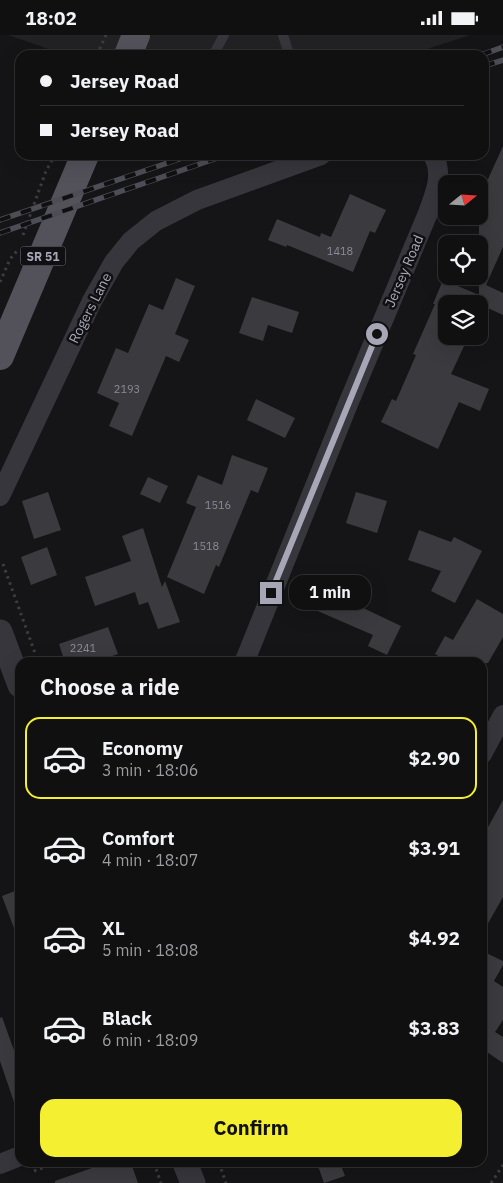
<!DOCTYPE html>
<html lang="en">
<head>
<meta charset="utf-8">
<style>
  body { margin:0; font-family:"IBM Plex Sans",sans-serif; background:#1e1e1f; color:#f1f3f6; height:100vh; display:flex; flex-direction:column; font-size:19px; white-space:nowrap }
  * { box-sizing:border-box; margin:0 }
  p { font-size:16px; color:#9c9d9f }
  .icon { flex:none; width:28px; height:28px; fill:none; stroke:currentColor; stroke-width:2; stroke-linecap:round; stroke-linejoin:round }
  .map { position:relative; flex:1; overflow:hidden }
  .sheet { position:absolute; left:15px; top:622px; width:472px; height:510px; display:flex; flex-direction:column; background:#101011; border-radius:15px; box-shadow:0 5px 20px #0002,0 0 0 1px #303031 }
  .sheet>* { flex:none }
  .hud { position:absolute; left:15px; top:15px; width:474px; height:110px; border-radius:15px; box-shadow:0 5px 20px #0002,0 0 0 1px #303031; display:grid; align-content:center; height:110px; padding:0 25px; background:#101011 }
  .needle { width:32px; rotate:72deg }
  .tools { position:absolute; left:438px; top:140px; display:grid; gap:10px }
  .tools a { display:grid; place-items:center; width:50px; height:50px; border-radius:10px; background:#101011; box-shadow:0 5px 20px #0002,0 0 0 1px #303031; font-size:25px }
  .end { position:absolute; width:22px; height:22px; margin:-11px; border:6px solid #a7a6b7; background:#111; box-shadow:0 0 0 2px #111 }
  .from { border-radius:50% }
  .bubble { position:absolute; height:35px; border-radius:15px; background:#101011; box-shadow:0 5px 20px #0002,0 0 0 1px #303031; font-size:16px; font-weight:700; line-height:35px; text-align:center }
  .hud b { display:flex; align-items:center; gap:18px; height:48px; font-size:19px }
  .hud b+b { border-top:1px solid #303031 }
  .hud i { width:12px; height:12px; background:#f1f3f6 }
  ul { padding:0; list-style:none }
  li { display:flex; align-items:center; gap:15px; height:82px; margin:0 10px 8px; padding:0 15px; border:2px solid transparent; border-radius:15px }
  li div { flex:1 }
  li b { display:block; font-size:19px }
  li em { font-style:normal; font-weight:700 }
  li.selected { border-color:#f4ef30 }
  li>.icon { width:45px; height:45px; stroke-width:1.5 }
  h2 { padding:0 25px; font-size:22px; line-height:60px }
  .cta { display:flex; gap:10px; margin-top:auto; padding:10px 25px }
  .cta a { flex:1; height:58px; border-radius:15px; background:#f4ef30; color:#111; font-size:20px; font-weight:700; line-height:58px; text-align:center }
  .status { display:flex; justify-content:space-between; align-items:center; height:35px; padding:0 25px; background:#101011; direction:ltr }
  .status svg { height:14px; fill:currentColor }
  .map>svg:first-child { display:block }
</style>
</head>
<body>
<div class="status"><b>18:02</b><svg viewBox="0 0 49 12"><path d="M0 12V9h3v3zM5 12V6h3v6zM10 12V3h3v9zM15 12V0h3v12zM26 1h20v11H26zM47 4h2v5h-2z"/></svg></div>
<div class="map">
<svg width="503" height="1148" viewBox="0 0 503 1148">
  <rect width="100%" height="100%" fill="#151517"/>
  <path fill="#222124" d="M8 0H470L409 20H66Z"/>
  <path fill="#3b3a3f" d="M503 111V212L486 250 503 258V280L479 269H446V301L465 309 451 339 489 354 480 376 459 367 438 414 381 387 392 364 396 366 416 320 413 319 435 269H433L443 245 445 246 446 244V246L479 260V164Z
    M350 159 386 175 375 198 370 196 353 237 287 210 286 212 268 205 277 184 320 202 321 198 331 202Z
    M176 243 195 251 175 299 189 305 179 327 166 321 132 401 109 391 119 368 97 358 116 313 128 318 149 269 163 275Z
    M252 262 299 277 292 298 268 290 263 306 239 298Z
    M256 364 295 383 285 403 247 385Z
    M232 420 268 433 258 458 251 455 219 532 216 530 204 559 167 542 196 472 186 468 198 440 222 450Z
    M148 442 168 451 160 468 140 459Z
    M48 457 61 495 34 504 22 466Z
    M356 457 387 466 377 498 346 488Z
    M143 493 162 552 165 546 180 587 158 594 148 567 139 570 135 557 95 571 85 542 131 526 122 501Z
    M419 495 451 507 454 502 482 516 455 568 431 556 441 536 408 525Z
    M47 512 57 540 31 550 21 522Z
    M324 548 364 565 361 572 401 591 387 620 368 611 373 600 313 574Z
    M477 564 503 579V602L488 628H450L435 619 445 601 453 605Z
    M108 592 118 619 93 628H65L59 609Z
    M503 765V862L482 899V803Z
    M20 854V904H18L2 861Z
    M482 916 503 926V930L494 946 503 952V985L495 997 503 1002V1028L484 1015 482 1017Z
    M2 982 20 1032V1076H17L0 1026V983Z
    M106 1128H131L138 1148H55V1146Z
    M317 1128H340L345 1141 324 1148Z"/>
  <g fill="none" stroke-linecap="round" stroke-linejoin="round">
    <path stroke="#3c3c43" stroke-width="3" stroke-dasharray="2.5 4" stroke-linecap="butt" d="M97 20 106 0
      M23 200 46 136 55 120
      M0 247 10 224 17 216
      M3 529 35 618
      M154 1128 161 1148
      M219 1128 226 1148
      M34 1136 57 1128
      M491 1148 503 1130"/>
    <path stroke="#37363c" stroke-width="10" d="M283 0 289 19 286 20
      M218 20 216 15 224 0"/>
    <path stroke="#37363c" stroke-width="20" d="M0 461 92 266 114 227 131 206 156 186 197 165 321 120
      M244 628 348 369 428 178C435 159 444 139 433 120
      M482 719 503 680
      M0 1129 20 1121"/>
    <path stroke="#37363c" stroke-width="25" d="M0 597 20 650
      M185 1128 193 1148"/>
    <path stroke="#53525b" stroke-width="28" d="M128 20 136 0
      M0 321 85 120"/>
    <g stroke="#4d4d55" stroke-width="5.5">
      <path id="rail" d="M481 20 503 12
        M484 31 503 25
        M0 185 191 120
        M0 198 226 120"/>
    </g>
    <use href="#rail" stroke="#101012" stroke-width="4" stroke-dasharray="11" stroke-linecap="butt"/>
  </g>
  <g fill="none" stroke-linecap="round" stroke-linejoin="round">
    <path stroke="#a7a6b7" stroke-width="6" d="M271 558 377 299"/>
  </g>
  <g text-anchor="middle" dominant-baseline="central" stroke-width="5" stroke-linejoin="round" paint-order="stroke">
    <g font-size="11" fill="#8c8b99">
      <text x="340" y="216">1418</text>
      <text x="127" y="354">2193</text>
      <text x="218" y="470">1516</text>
      <text x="206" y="511">1518</text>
      <text x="83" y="613">2241</text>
    </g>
    <rect fill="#101012" stroke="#7a7986" stroke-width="1" x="20.5" y="211.5" width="45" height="19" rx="4"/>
    <g font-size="12" font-weight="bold" fill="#a7a6b7">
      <text x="43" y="221">SR 51</text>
    </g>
    <g font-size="14" fill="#a7a6b7" stroke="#101012">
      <text transform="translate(404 236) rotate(-67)">Jersey Road</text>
      <text transform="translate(90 273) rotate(-63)">Rogers Lane</text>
    </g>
  </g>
</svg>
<div class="tools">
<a><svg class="needle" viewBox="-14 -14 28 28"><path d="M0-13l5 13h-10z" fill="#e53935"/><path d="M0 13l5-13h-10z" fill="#9c9d9f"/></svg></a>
<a><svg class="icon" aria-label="locate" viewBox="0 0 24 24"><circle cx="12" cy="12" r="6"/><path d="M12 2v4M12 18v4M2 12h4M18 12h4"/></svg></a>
<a><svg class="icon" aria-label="layers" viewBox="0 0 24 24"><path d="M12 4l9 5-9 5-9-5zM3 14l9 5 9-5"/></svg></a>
</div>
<i class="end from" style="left:377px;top:299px"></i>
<i class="end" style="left:271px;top:558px"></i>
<div class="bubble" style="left:289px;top:540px;width:82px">1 min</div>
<div class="hud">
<b><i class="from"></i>Jersey Road</b>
<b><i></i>Jersey Road</b>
</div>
<section class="sheet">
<h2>Choose a ride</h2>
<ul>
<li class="selected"><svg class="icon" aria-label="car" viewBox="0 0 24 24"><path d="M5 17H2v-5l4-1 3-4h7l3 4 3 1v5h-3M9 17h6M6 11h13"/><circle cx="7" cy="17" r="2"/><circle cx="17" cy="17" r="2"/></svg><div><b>Economy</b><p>3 min · 18:06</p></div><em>$2.90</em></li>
<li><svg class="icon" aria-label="car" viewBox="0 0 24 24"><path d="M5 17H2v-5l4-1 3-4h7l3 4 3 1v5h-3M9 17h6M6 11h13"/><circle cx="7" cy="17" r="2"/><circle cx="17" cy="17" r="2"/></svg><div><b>Comfort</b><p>4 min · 18:07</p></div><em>$3.91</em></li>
<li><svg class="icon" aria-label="car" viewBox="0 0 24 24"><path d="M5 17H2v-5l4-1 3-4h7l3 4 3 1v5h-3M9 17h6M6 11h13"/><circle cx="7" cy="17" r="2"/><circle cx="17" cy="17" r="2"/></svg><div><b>XL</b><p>5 min · 18:08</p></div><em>$4.92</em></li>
<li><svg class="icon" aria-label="car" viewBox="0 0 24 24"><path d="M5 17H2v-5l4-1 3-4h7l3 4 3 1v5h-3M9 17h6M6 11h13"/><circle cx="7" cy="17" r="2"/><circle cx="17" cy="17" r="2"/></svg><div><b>Black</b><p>6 min · 18:09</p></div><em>$3.83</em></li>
</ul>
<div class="cta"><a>Confirm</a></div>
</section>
</div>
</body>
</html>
